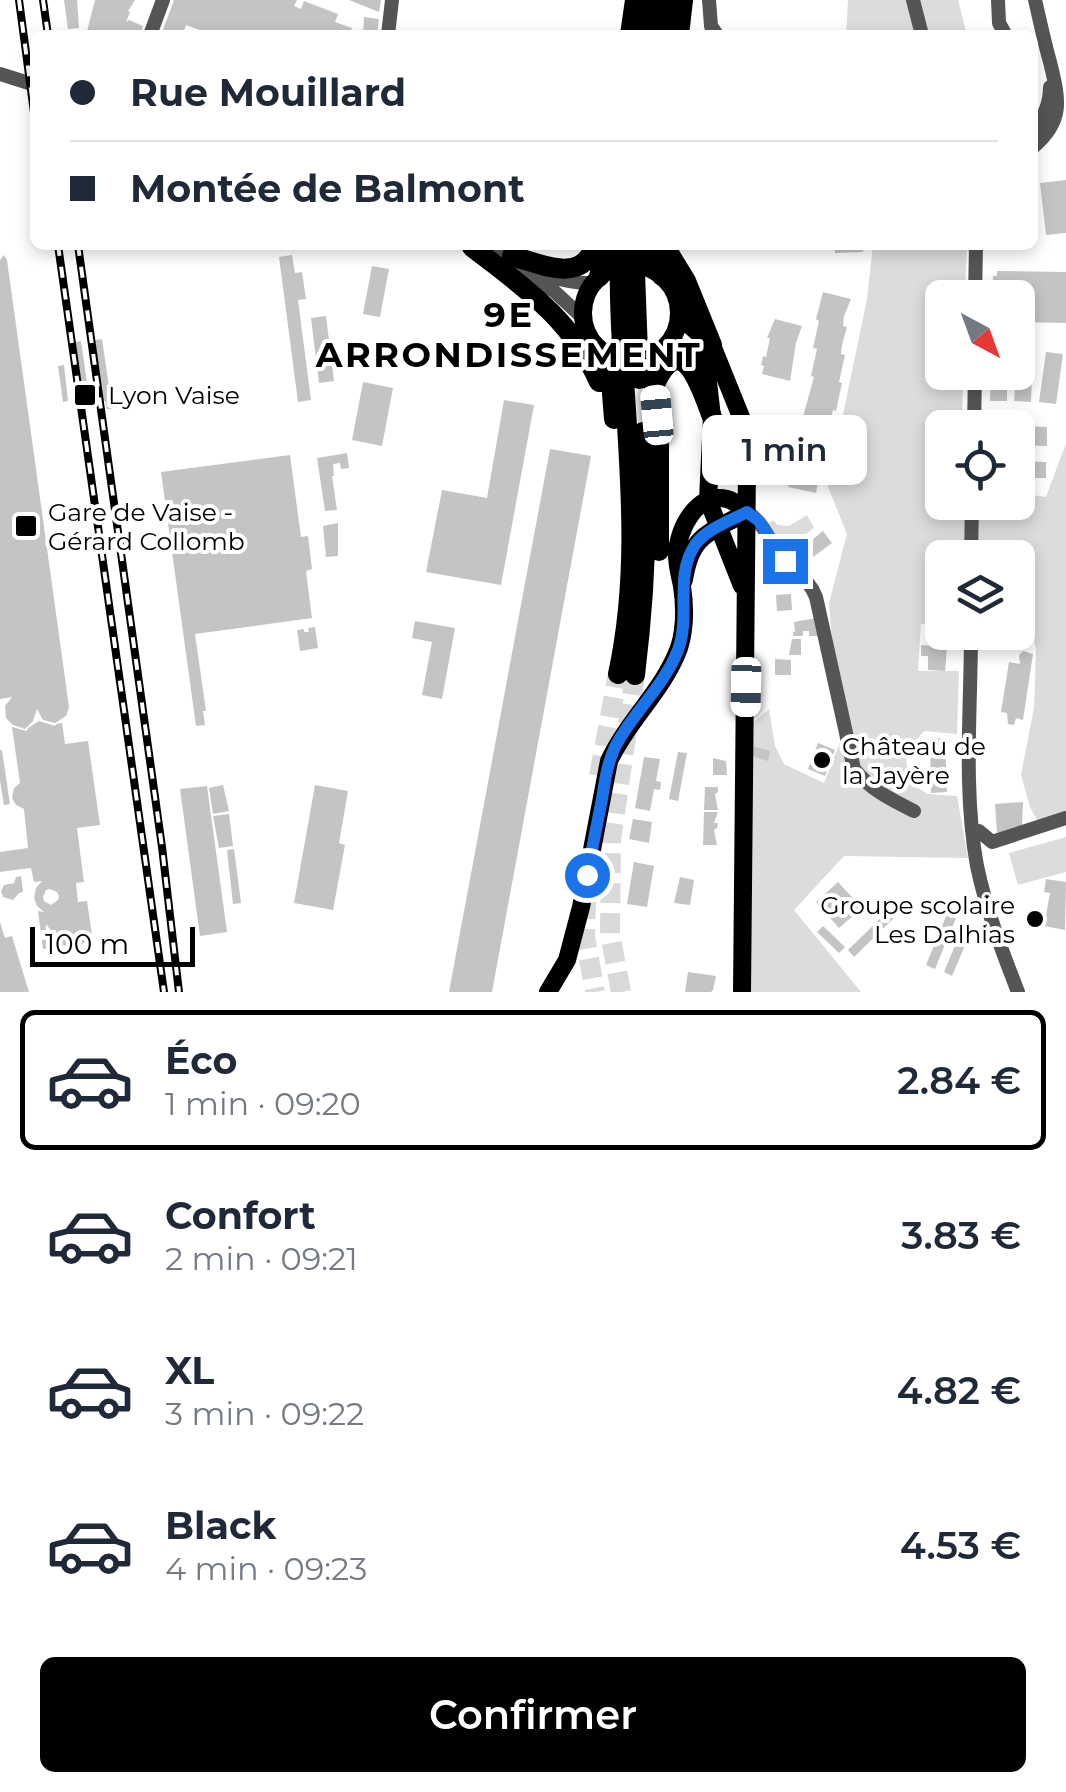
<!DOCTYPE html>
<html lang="fr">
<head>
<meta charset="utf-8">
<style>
  body { margin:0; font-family:Montserrat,sans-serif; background:#f6f6f7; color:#1f2937; height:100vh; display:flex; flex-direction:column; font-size:38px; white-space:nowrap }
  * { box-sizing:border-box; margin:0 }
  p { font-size:32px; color:#747a83 }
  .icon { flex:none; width:55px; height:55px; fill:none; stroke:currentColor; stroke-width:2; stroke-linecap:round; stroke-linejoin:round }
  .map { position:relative; height:992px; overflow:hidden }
  .drawer { display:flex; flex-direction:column; background:#fff; flex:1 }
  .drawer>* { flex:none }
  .banner { position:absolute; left:30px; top:30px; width:1008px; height:220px; border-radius:15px; box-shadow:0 5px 15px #0003; display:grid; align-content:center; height:220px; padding:0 40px; background:#fff }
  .needle { width:65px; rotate:139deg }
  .controls { position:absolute; left:925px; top:280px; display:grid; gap:20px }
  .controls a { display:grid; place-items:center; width:110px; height:110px; border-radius:15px; background:#fff; box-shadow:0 5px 15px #0003; font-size:50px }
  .scale { position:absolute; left:30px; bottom:25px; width:165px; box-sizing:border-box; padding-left:10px; border:5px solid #000; border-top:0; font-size:28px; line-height:35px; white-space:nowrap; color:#000; -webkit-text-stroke:8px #fff; paint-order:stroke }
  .end { position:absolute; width:45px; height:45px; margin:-22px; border:12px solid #1a73e8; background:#fff; box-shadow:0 0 0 5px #fff }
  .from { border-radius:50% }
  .bubble { position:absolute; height:70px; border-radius:15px; background:#fff; box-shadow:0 5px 15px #0003; font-size:32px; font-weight:600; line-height:70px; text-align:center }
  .car { position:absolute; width:30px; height:60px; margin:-30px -15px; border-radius:12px; box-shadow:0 0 8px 2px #0007; background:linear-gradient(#fff 24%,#345 0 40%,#fff 0 76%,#345 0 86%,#fff 0) }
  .banner b { display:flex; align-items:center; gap:35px; height:95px; font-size:38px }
  .banner b+b { border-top:2px solid #e0e1e3 }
  .banner i { width:25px; height:25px; background:#1f2937 }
  ul { padding:18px 0 0; list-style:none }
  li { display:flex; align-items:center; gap:30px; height:140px; margin:0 20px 15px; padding:0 20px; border:5px solid transparent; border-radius:15px }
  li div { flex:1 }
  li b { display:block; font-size:38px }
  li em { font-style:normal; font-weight:600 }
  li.current { border-color:#000 }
  li>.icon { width:90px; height:90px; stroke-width:1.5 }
  .primary-button { display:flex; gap:20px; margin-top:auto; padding:20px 40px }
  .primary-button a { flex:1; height:115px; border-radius:15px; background:#000; color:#fff; font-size:40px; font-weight:600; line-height:115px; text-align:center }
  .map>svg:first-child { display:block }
</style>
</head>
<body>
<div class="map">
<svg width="1066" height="992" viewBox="0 0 1066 992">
  <rect width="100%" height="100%" fill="#fff"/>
  <path fill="#dcdcdc" d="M848 0H958L967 35H846Z
    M873 245H967L965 297 942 298V372L963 373 962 427 942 428V502H1018V493L1046 497 1066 443V824L1042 830 1030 807 1021 775 1034 707 1036 650 1028 611 1018 609V558H942V623L921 624 918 671H959L957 734 924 731 905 753 910 783 928 794 957 796 968 858 844 856 794 910 861 992H749L753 723 769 709 775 746 784 764 824 783 840 742 829 603 847 534 828 487 867 299Z
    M807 515 814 528 806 534 810 541 790 557 768 523 774 520 777 525 789 526Z
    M1066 837V872L1018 885 1009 853Z"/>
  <path fill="#c4c4c4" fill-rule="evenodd" d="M64 0H77L79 28 68 29Z
    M95 0H135L128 11 130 12 126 22 129 20 143 26 140 35H108L101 32 100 35H86Z
    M174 0H297L294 6 301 9 304 1 338 14 335 22 352 28 350 35H214L186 25 182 35H161Z
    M349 0H381L379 12Z
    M364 17 379 19 377 35H363Z
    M1066 180V233L1046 235 1040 183Z
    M835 245H869L862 252 835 253Z
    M4 255 7 260 69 707 66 716 55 723 43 720 37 709 33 721 25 729 13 725 6 718 5 706 12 697 0 699V260Z
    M292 255 295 273 302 272 306 299 298 300 311 400 298 402 279 257Z
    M372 266 389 269 380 317 363 314Z
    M997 271 1066 272V323L1018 322V298H992L993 276H997Z
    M823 292 851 299 844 316 843 326 847 327 842 345 841 354 845 355 839 382 842 383 836 411 833 410 827 438 824 437 819 455 817 464 821 465 816 493 788 487 793 459 790 458 796 431H799L814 377 811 376 817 349 813 348 819 321 816 319Z
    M326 316 334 381 319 383 311 318Z
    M775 319 802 326 796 343 790 381 762 374 764 366 761 365 763 356 766 357 770 338H767Z
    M102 339 111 400V409H107L105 401H103L95 340Z
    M81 341 90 403 83 404 75 342Z
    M1018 350 1033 351 1031 402 1014 401Z
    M1046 352 1063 354 1056 404 1039 402Z
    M64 365 68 401 63 402 58 366Z
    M991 372H1007V401H990Z
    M363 382 393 388 382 446 352 440Z
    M504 400 534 405 501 585 426 572 442 490 487 498Z
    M1018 426 1047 427V446L1018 445Z
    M550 449 591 456 492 992H449Z
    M347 453 349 468 341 469 340 463 333 464 334 476H332L337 510 325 511 317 458Z
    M290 455 301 537 308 536 312 569 306 571 312 618 195 634 206 711H203L205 725 196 726 161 472Z
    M1018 461 1046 462V478H1018Z
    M338 523V556L326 557 323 526Z
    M823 531 832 543 801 566 790 557Z
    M791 594 792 610 777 611 776 595Z
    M816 618 819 636H809V631H803V636H793V632H795L794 622Z
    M415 621 455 628 442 699 422 695 432 642 412 638Z
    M315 627 318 648 300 651 297 630 304 629V632H309L308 628Z
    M934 635H948L945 671 928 670V656H921V645L934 646Z
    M792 639H801V655H789Z
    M1023 651 1033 654 1023 720 1016 718 1014 725 1008 724 1007 713 1001 712 1009 662 1020 664 1019 655Z
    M775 659 791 660V675H775Z
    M39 721 55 726 56 724 62 723 65 744 88 741 100 825 77 828 84 882 76 883 78 902 87 901 93 942 60 946 61 950 53 951V948L43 949 38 911 44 912 37 906 34 898 36 888 42 881 34 882 31 868 0 872V852L28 848 24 809 16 805 12 798 14 788 20 783 12 727 27 731 28 728ZM50 889 57 892 59 896 58 900 51 905 44 901 43 897 46 890Z
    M945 738 947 792 931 793 930 739Z
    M818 743 835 750 825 776 808 769Z
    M752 746 770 751 768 761 752 756Z
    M0 750H2L10 804 4 805 0 781Z
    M678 752 687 753 678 801 669 799Z
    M644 757 660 759 656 781 661 782 660 790 654 789 650 811 635 808Z
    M713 758 726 761 727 775H713Z
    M223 785 229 811 213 814 209 788Z
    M315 785 348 791 339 843 345 845 333 910 294 903Z
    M207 786 227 932 200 936 180 789Z
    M705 787H718V792L715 794 718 810H704Z
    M1023 802 1022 826 997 833 995 804Z
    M704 812H718L714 823H718L717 828 714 830 717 845H703Z
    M229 814 233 846 219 848 213 816Z
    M633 819 652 822 649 843 629 839Z
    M234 849 241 903 233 904 227 850Z
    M634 862 654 866 647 907 627 904Z
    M21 876 23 892 19 893 13 900 3 897 1 891 4 885 14 883 16 877Z
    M680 877 694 880 690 905 674 903Z
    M1046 879 1066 882 1065 930 1044 926 1050 893 1044 892Z
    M838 882 862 908 839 928 816 902Z
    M887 912 894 918 854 957 848 950Z
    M947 914 956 918 935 969 926 965Z
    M0 922 5 938 12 936 29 992H0Z
    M823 926 845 947 839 953 817 932Z
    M961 931 970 934 952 976 944 972Z
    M688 972 716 976 713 990 711 992H685Z"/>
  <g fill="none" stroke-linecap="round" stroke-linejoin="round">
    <path stroke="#d9d9d9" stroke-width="20" stroke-dasharray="20 10" stroke-linecap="butt" d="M599 776 618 674
      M586 899 585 937 595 992
      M621 992 610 934 611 840 635 675"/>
    <path stroke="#555" stroke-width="14" d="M709 0 711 26 717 35
      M913 0 922 35
      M998 0 999 23 1004 32
      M150 35 163 0
      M388 35 392 0
      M0 74 35 85
      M1032 131C1044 118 1050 104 1050 87
      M1032 148C1065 121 1059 99 1050 62 1044 41 1040 21 1035 0
      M492 245 518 259
      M506 264 554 291 583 318
      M537 270C557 280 572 283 593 283
      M975 298 976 245
      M974 428 975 372
      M747 512C765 523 769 543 783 558 795 572 809 579 816 597L854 769C871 790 890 799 914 811
      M971 558 972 502
      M971 632C971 709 963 790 977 866 986 909 1002 951 1018 992
      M979 831 992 842 1066 818"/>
    <path stroke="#000" stroke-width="18" d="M583 313a48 48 0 1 1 96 0a48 48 0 1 1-96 0Z
      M679 314 687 323 712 345 741 417 747 466 742 992
      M666 346 684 348 694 353 702 360 707 373 712 417 708 500 742 586
      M684 580C691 533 710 533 747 512
      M548 992 567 960 581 907 609 761C628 720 663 691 679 648 685 629 685 606 682 586 680 576 677 566 677 555 677 530 697 491 727 499 735 501 741 507 747 512"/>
    <path stroke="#000" stroke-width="20" d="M630 35 635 0
      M647 35 653 0
      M661 35 667 0
      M679 35 683 0
      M634 245 639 379
      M650 245 662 276
      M664 245 686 281 712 345
      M472 247C525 288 571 319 599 382
      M512 256C542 264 581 285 595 245
      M599 277 606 245
      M597 348 611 381 614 419
      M656 355 653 376 659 446V551
      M655 384C683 325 702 391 712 417
      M618 674C649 532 616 389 620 245
      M635 675C645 594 649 514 643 432"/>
    <g stroke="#000" stroke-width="8">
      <path id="rail" d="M19 0 35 120
        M43 0 48 35
        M58 245 164 992
        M78 245 162 847 179 992"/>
    </g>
    <use href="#rail" stroke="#fff" stroke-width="4" stroke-dasharray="11" stroke-linecap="butt"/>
  </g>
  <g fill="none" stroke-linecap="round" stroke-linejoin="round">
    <path stroke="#1a73e8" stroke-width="12" d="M587 875C592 850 597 825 602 799 605 781 607 764 615 747 633 712 663 688 678 650 691 616 674 576 695 545 706 529 730 521 747 512L759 521 785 561"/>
  </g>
  <g fill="#000" stroke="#fff" stroke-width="4">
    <rect x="73" y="383" width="24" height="24" rx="5"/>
    <rect x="14" y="514" width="24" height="24" rx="5"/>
    <circle cx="822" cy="760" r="10"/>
    <circle cx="1035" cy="919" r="10"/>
  </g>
  <g text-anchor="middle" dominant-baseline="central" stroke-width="8" stroke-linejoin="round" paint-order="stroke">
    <g font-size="25" fill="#000" stroke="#fff" text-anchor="start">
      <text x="108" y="395">Lyon Vaise</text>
      <text x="48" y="512">Gare de Vaise -<tspan x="48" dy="29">Gérard Collomb</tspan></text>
      <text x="842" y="746">Château de<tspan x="842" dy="29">la Jayère</tspan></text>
      <text x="1015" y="905" text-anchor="end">Groupe scolaire<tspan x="1015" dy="29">Les Dalhias</tspan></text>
    </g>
    <g font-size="35" font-weight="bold" letter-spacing="2.5" fill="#000" stroke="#fff">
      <text x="509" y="314">9E<tspan x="509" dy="40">ARRONDISSEMENT</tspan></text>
    </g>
  </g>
</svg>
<div class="controls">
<a><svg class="needle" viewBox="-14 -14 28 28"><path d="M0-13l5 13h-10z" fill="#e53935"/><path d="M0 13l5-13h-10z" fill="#747a83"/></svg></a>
<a><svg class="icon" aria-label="locate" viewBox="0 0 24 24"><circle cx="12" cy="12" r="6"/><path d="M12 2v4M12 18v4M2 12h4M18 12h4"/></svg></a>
<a><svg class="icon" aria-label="layers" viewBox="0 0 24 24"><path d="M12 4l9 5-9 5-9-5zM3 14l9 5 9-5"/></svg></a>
</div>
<div class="scale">100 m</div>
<i class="end from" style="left:587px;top:875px"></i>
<i class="end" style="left:785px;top:561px"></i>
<div class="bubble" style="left:702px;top:415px;width:165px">1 min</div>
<i class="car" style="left:657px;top:415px;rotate:355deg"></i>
<i class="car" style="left:746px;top:687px;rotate:181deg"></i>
<div class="banner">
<b><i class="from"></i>Rue Mouillard</b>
<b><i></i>Montée de Balmont</b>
</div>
</div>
<section class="drawer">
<ul>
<li class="current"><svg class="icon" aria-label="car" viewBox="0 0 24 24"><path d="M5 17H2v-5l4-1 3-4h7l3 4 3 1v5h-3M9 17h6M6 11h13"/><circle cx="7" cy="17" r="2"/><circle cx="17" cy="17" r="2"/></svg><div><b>Éco</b><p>1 min · 09:20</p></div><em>2.84 €</em></li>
<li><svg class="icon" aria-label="car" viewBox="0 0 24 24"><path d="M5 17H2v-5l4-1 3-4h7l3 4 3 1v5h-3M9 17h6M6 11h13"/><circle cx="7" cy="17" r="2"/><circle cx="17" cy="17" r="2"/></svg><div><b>Confort</b><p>2 min · 09:21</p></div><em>3.83 €</em></li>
<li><svg class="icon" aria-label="car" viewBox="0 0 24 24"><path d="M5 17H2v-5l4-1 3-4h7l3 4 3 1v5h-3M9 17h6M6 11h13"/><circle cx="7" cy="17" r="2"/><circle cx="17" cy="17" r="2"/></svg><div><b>XL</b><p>3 min · 09:22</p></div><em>4.82 €</em></li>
<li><svg class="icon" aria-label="car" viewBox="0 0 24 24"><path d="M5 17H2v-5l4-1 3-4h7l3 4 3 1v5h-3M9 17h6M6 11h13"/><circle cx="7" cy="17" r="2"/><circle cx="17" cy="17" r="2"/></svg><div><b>Black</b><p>4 min · 09:23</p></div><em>4.53 €</em></li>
</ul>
<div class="primary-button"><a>Confirmer</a></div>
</section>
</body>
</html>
